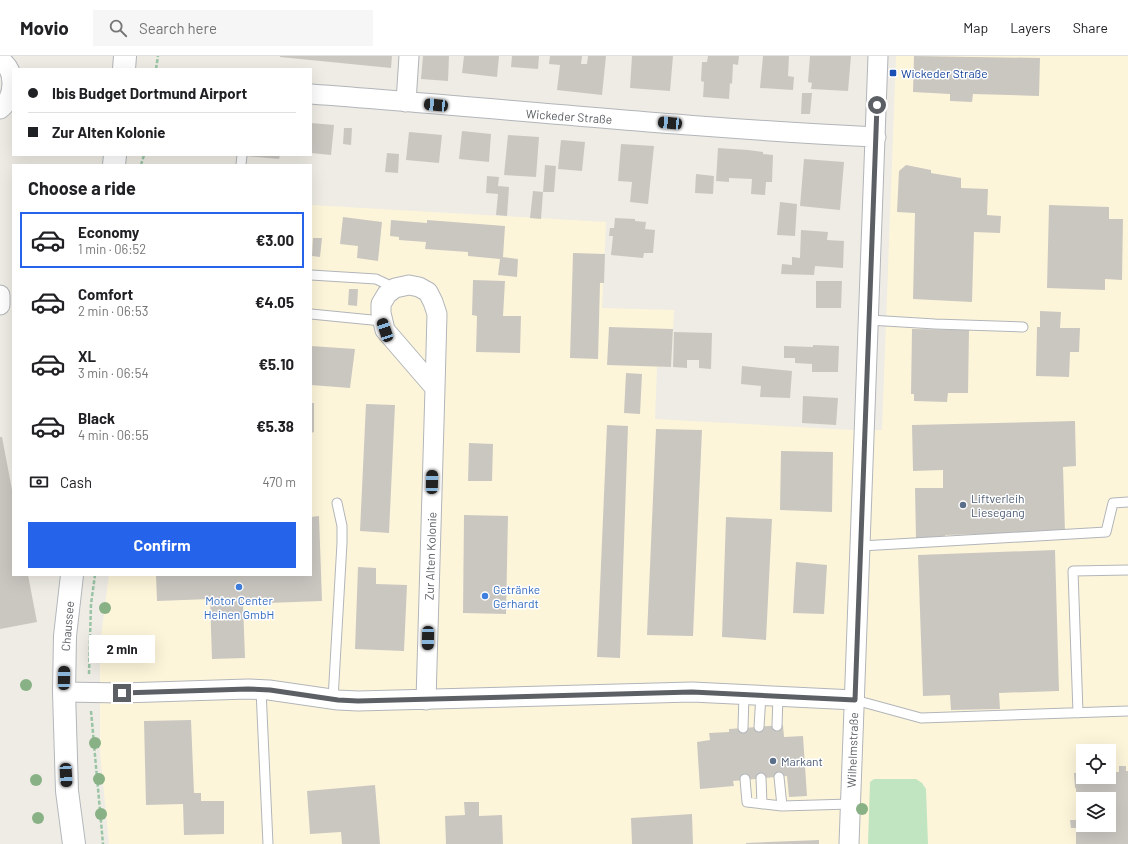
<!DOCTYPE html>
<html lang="en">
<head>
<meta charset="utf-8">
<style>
  body { margin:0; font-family:Barlow,sans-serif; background:#f6f6f6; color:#202124; height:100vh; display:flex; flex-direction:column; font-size:15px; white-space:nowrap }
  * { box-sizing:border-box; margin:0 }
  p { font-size:13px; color:#757577 }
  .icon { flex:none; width:22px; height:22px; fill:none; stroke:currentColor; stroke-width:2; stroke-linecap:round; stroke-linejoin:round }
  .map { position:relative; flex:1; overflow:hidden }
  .side { position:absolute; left:12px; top:108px; width:300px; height:412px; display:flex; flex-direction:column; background:#fff; border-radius:0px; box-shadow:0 4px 16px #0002 }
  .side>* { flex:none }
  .banner { position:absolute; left:12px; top:12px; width:300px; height:88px; border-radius:0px; box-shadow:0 4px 16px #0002; display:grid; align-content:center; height:88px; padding:0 16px; background:#fff }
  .controls { position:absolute; left:1076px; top:688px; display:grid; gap:8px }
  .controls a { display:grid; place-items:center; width:40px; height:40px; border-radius:0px; background:#fff; box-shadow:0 4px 16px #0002; font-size:20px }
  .end { position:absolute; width:18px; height:18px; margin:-9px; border:5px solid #5c6064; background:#fff; box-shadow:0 0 0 2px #fff }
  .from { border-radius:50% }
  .bubble { position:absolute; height:28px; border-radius:0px; background:#fff; box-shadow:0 4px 16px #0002; font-size:13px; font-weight:700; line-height:28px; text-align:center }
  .car { position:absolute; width:12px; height:24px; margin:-12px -6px; border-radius:5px; box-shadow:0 0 3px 1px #0007; background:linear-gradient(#222 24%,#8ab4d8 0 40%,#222 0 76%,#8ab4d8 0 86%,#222 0) }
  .banner b { display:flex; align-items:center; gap:14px; height:38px; font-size:15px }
  .banner b+b { border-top:1px solid #e0e0e0 }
  .banner i { width:10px; height:10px; background:#202124 }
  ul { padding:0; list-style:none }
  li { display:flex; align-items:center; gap:12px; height:56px; margin:0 8px 6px; padding:0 8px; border:2px solid transparent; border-radius:0px }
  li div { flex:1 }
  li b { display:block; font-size:15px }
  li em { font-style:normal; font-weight:700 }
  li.on { border-color:#2563eb }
  li>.icon { width:36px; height:36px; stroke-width:1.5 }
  h2 { padding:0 16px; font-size:18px; line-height:48px }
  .pay { display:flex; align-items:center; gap:10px; height:44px; padding:0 16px; font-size:15px }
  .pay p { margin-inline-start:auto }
  .button { display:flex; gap:8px; margin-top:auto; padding:8px 16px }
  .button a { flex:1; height:46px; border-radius:0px; background:#2563eb; color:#fff; font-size:16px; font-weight:700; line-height:46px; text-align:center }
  header { display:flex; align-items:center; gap:24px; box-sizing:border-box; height:56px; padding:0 20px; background:#fff; border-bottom:1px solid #e0e0e0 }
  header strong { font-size:19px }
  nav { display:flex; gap:22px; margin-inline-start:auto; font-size:14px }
  .search { width:280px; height:36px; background:#f6f6f6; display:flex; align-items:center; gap:10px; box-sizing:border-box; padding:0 14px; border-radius:0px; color:#757577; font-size:15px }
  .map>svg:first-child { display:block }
</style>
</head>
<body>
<header>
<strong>Movio</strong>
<div class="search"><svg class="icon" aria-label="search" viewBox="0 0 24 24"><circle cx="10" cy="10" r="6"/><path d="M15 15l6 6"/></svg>Search here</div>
<nav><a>Map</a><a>Layers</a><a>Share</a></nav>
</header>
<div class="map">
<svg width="1128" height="788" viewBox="0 0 1128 788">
  <rect width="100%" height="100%" fill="#eeece4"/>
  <path fill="#fdf5da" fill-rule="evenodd" d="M896 0H1128V788H109L100 696V588L109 519H311V149L606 166 602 252 674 254 671 311H657L655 363 851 374H882ZM1083 695H1109V721H1083ZM1083 743H1109V769H1083Z"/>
  <path fill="#c1e5c1" d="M874 723H916L922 727 926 733 928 788H868L870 726Z"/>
  <path fill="#cac7c1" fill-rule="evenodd" d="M280 0H392L391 12 280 1Z
    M423 0H449L448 25 421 23Z
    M464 0H499L497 21 462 17Z
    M512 0H539L538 13 511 11Z
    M550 0H582L581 8H587L588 0H606L602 39 557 34 560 9 549 8Z
    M632 0H673L670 35 630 32Z
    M708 0H739L738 9 733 8 732 28 730 27 729 43 703 41 704 26 701 25 702 6H707Z
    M763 0H789L788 20 794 21 793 34 760 32Z
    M810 0H851L848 35 811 33 812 27 808 26Z
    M914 0 1040 2 1039 40 973 38 972 46 950 45V38L913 36Z
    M802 37H812L810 58H801Z
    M311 67 334 69 331 99 311 97Z
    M344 72H352L351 89 343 88Z
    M462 75 491 78 489 106 459 103Z
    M409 76 442 79 439 107 406 104Z
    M508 79 539 81 536 121 504 119Z
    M561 84 585 86 582 115 558 113Z
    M621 88 654 90 648 148 630 146 632 126 618 125Z
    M718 92 748 94 763 96V98L773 99 772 126H766L765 139 751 138 752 123 729 122V126L716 125Z
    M387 97 399 98 398 117 385 116Z
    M245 99H280L279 103 245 100Z
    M804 103 844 106 840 154 800 150Z
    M545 109 556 110 554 136H543Z
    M906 109 931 114V117L961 122V132L988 133 987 159 1001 160 1000 177 974 176 972 246 913 243 915 157 897 156 899 115Z
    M696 118 714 120 713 138 695 137Z
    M487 120 499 121 498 130 509 131 507 160 496 159 498 138 486 137Z
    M533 135 543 136 541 163 530 162Z
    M780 146 797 148 795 180 777 179Z
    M1049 149 1109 151V163H1123L1122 224 1105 223V234L1047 232Z
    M343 161 382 166 378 205 357 202 358 190 340 188Z
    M615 162 635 163V165L646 166 645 173 655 174 653 197H644L643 202 611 199 613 180H609L610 172H614Z
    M391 164 427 167V164L505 170 503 201 518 203 517 221 498 219 500 203 468 200V196L425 193 426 186 399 184V181L390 180Z
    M801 174 828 176 827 184 844 185 843 212 815 210 814 219 781 218 782 208 792 209V201L800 202Z
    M313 182H322L320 201 312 200Z
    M573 197 605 198 604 227H600L598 303 570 302Z
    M473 224 505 225 503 260H521L520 297 476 296 477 260 472 259Z
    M816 225H842L841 252H816Z
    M349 233H358L357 250 348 249Z
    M1040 255 1061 256 1060 272H1080L1079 296H1070L1069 321 1036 320 1037 271H1040Z
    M609 271 673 273 671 311 607 309Z
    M912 273 969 274 968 337H948L947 346 914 345V338H911Z
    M674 276 712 277 711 313 699 312V304H687V312L673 311Z
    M813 289 839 290 838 316H812V308L795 307V302H784V290L813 291Z
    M311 290 355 293 350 332 311 329Z
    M742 310 792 315 790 342 760 341 761 330 741 328Z
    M626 317 642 318 640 358 624 357Z
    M803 340 838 342 836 369 802 367Z
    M311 347H314V376L311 377Z
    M366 348 395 349 389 477 360 475Z
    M1075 365 1076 410 1063 411 1065 476 945 479V483H916L915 432H943V414L913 415 912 369Z
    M607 369 628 370 620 602 597 601Z
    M656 373 702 374 693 580 647 579Z
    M0 381H2L13 439V519H28L37 566 0 573Z
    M469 387 493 388 492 425H468Z
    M781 395 833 396 832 456 780 454Z
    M464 459 508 460 506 558 463 557Z
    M319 460 322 545 243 548 245 602 212 603 210 543 157 545 156 519H311V461Z
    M726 461 772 463 766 584 722 581Z
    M1055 494 1059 635 999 637 1000 653 951 654 950 639 923 640 918 499Z
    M796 506 827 509 824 558 793 557Z
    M358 511 376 512V528L407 529 404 595 355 593Z
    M191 664 194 737H201V745H224V778L184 779 183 748 146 749 144 665Z
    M783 669 784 681 803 680 807 740 789 741 787 720 733 725 734 730 700 733 697 686 710 684 709 677 729 676V673Z
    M1119 710H1126V715H1128V788H1076V772H1071L1070 764H1076L1077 760 1076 732H1075L1074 717H1083V721H1109V716H1119ZM1083 743H1109V769H1083Z
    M375 729 380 788H342L341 776 310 778 307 735Z
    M464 746H479V760L502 759 503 788H446L445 760 465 759Z
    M692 758 693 788H632L631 762Z
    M819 784V788H746V787Z"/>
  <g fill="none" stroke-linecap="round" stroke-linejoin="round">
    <g stroke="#b2b5b9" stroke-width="11">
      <path id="service" d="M241 109 242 99
        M311 219 376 223 395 232
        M311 258 382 265
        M869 264 935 268 1023 271
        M861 490 1106 476 1113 447 1128 446
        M261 634 268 788
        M333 643 342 487V470L337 447
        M855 644 921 662 1128 655
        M1078 657 1073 515 1128 514
        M777 670 778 640
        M759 671 761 639
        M743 672 744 638
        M779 721 782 750
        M761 722 762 748
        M745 723 747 746 782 750 850 748"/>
    </g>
    <g stroke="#b2b5b9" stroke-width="21">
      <path id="minor" d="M0 4C17 14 15 42 0 53
        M311 38C499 52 687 72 876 81
        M406 46 409 0
        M0 239V249
        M64 636 122 637 248 633 269 634 338 644 358 645 692 636 855 644
        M426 644 435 332 437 258 433 246 428 236 419 231 409 229 395 232 387 238 381 248V257L385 274 435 332
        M849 788 878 0"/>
    </g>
    <g stroke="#b3b7bb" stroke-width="24">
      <path id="secondary" d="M124 13 125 0
        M114 109 115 99
        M72 519 65 580 64 636 67 735 74 788"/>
    </g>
    <path stroke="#99c4a6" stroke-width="2.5" stroke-dasharray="4 2" stroke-linecap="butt" d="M156 13 158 0
      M141 109 144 99
      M89 618 91 548 95 519
      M91 655 103 788"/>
    <use href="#service" stroke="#fff" stroke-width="9"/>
    <use href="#minor" stroke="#fff" stroke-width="19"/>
    <use href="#secondary" stroke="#fff" stroke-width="22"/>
  </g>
  <g fill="#89b186">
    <circle cx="105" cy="552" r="6"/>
    <circle cx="100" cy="587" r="6"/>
    <circle cx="26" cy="629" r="6"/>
    <circle cx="95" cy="687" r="6"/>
    <circle cx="99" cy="723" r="6"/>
    <circle cx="36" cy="724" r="6"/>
    <circle cx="862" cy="753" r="6"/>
    <circle cx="101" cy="758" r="6"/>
    <circle cx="38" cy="762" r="6"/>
  </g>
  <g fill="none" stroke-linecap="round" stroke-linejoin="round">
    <path stroke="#5c6064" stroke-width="5" d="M122 637 248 633 270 634 338 644 358 645 692 636 855 644 877 49"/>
  </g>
  <rect fill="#1a4fb4" stroke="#fff" stroke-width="1.5" x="889" y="13" width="8" height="8" rx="2"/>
  <g fill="#5c6f8a" stroke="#fff" stroke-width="1.5">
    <circle cx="963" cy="449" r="4"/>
    <circle cx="773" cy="705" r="4"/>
  </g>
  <g fill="#3f7fe0" stroke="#fff" stroke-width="1.5">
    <circle cx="239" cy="531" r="4"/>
    <circle cx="485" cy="540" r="4"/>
  </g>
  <g text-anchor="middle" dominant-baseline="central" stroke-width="3" stroke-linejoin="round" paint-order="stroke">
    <g font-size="12" fill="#164399" stroke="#fff" text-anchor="start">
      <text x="901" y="17">Wickeder Straße</text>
    </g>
    <g font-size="12" fill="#5c6064" stroke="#fff">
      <text transform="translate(569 60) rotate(4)">Wickeder Straße</text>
      <text transform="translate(430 500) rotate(-88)">Zur Alten Kolonie</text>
      <text transform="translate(67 570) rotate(-85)">Chaussee</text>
      <text transform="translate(852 694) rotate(-88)">Wilhelmstraße</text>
    </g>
    <g font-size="12" fill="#4e5e75" stroke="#fff" text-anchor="start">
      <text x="971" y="442">Liftverleih<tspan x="971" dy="14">Liesegang</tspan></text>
      <text x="781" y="705">Markant</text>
    </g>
    <g font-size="12" fill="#366cbe" stroke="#fff" text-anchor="start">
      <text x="493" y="533">Getränke<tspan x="493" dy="14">Gerhardt</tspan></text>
      <text x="239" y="544" text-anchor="middle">Motor Center<tspan x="239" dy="14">Heinen GmbH</tspan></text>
    </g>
  </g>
</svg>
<div class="controls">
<a><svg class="icon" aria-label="locate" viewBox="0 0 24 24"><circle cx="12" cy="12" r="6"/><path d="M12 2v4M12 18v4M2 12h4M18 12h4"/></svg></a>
<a><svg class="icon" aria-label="layers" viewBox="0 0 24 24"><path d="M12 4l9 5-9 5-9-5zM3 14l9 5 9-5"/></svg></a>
</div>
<i class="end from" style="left:877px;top:49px"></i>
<i class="end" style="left:122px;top:637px"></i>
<div class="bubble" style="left:89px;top:579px;width:66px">2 min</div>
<i class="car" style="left:436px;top:49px;rotate:275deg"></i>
<i class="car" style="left:670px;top:67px;rotate:275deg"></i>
<i class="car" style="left:385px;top:274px;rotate:341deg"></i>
<i class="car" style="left:432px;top:426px;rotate:1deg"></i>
<i class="car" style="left:428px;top:582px;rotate:181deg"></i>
<i class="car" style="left:64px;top:622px;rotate:1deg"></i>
<i class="car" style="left:66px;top:719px;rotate:177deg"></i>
<div class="banner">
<b><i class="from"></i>Ibis Budget Dortmund Airport</b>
<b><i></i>Zur Alten Kolonie</b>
</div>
<section class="side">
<h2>Choose a ride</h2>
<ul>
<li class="on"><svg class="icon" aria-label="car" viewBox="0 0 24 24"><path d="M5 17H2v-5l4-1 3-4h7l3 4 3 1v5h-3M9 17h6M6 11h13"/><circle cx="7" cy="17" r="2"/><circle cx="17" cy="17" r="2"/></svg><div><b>Economy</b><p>1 min · 06:52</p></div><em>€3.00</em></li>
<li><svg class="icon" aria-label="car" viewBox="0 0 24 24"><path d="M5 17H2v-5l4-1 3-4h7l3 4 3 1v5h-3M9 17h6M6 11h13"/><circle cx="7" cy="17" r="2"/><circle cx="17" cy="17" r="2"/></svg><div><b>Comfort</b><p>2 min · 06:53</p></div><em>€4.05</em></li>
<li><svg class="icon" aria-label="car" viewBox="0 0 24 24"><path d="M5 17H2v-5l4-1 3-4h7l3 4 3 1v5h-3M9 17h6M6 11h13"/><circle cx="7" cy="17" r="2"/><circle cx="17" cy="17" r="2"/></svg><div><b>XL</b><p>3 min · 06:54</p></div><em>€5.10</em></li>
<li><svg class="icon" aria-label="car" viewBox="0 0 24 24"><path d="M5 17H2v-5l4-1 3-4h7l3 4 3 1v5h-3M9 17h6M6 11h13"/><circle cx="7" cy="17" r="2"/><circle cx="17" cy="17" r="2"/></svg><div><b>Black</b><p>4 min · 06:55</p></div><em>€5.38</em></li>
</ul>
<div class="pay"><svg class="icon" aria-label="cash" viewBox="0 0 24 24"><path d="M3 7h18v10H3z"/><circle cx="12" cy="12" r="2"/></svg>Cash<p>470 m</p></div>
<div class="button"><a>Confirm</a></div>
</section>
</div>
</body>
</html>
